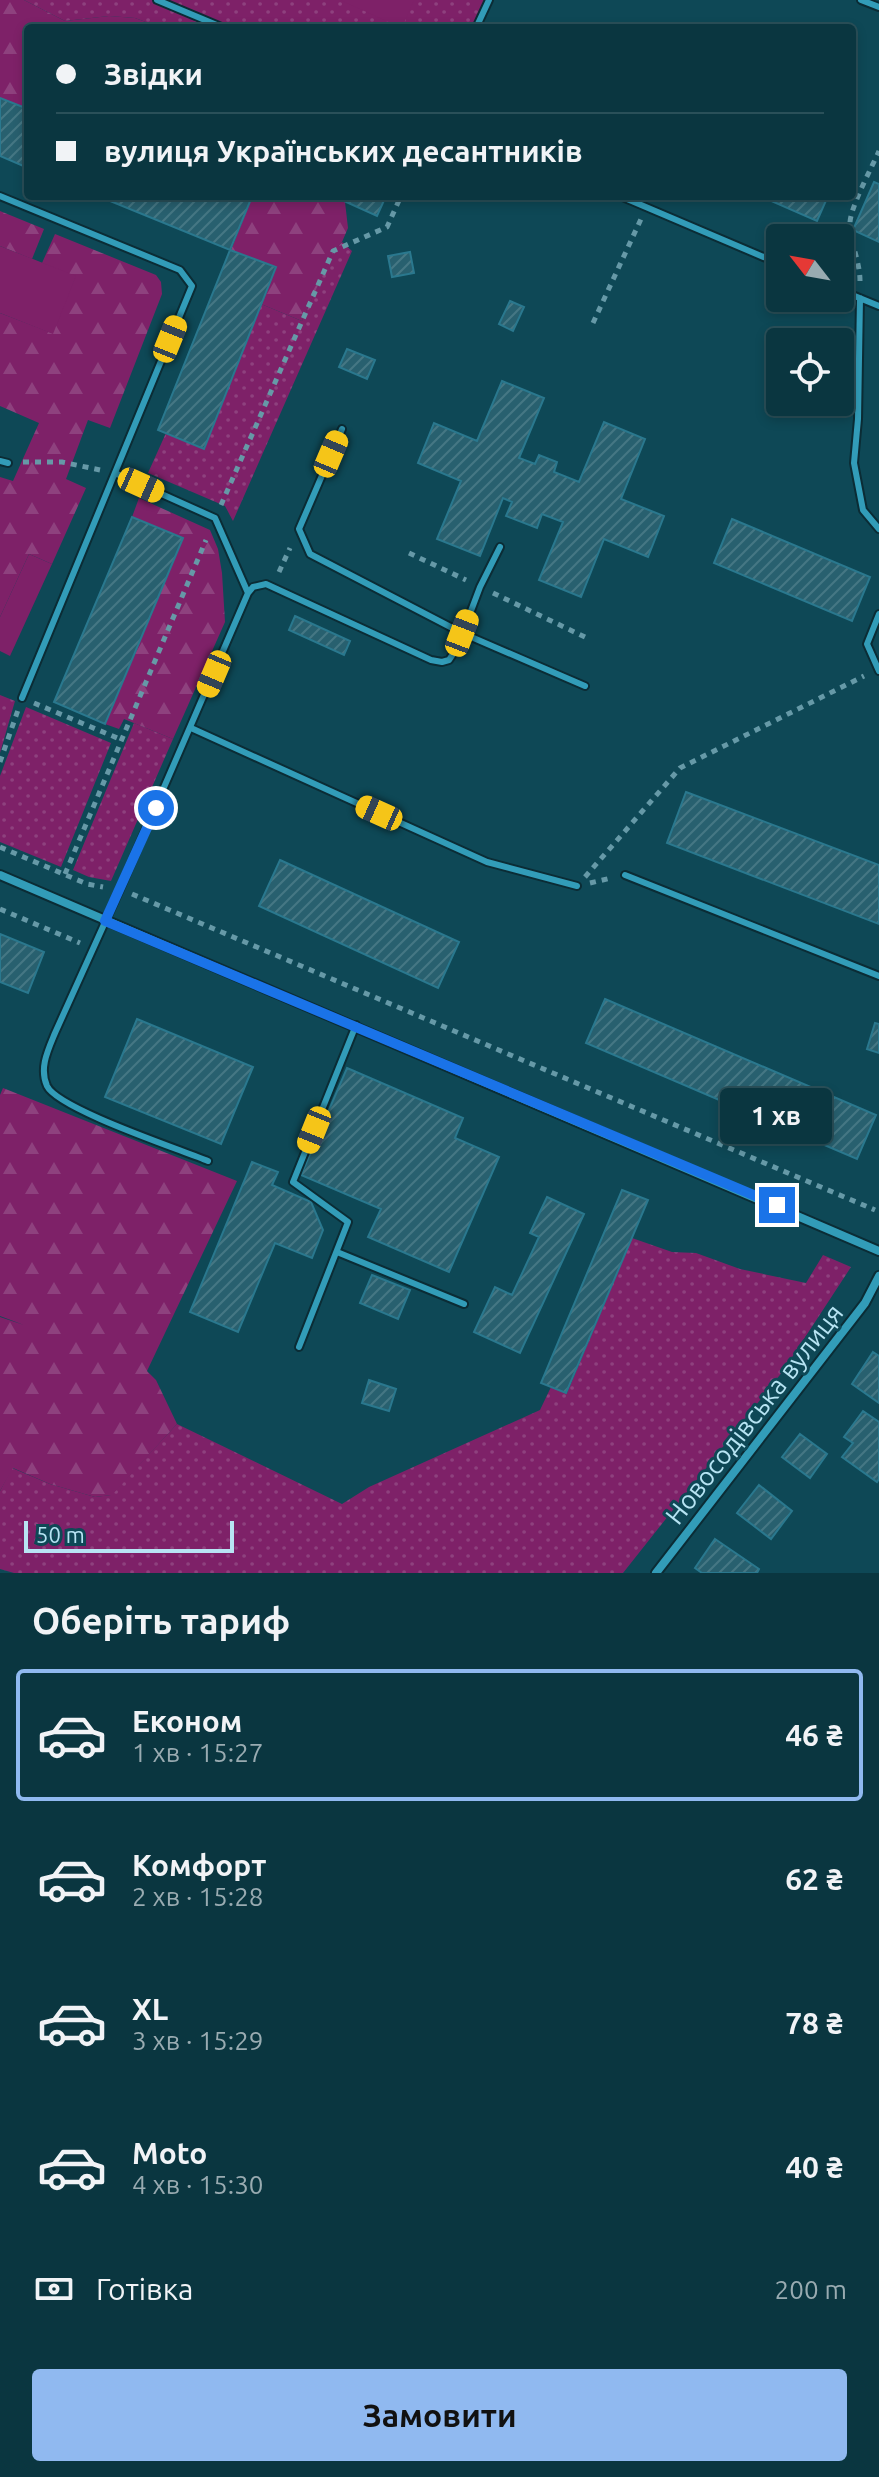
<!DOCTYPE html>
<html lang="uk">
<head>
<meta charset="utf-8">
<style>
  body { margin:0; font-family:Ubuntu,sans-serif; background:#18414b; color:#f1f3f6; height:100vh; display:flex; flex-direction:column; font-size:30px; white-space:nowrap }
  * { box-sizing:border-box; margin:0 }
  p { font-size:26px; color:#99abb1 }
  .icon { flex:none; width:44px; height:44px; fill:none; stroke:currentColor; stroke-width:2; stroke-linecap:round; stroke-linejoin:round }
  .map { position:relative; height:1573px; overflow:hidden }
  .sheet { display:flex; flex-direction:column; background:#0a3640; flex:1 }
  .sheet>* { flex:none }
  .guide { position:absolute; left:24px; top:24px; width:832px; height:176px; border-radius:8px; box-shadow:0 4px 12px #0003,0 0 0 2px #2a5059; display:grid; align-content:center; height:176px; padding:0 32px; background:#0a3640 }
  .needle { width:52px; rotate:301deg }
  .controls { position:absolute; left:766px; top:224px; display:grid; gap:16px }
  .controls a { display:grid; place-items:center; width:88px; height:88px; border-radius:8px; background:#0a3640; box-shadow:0 4px 12px #0003,0 0 0 2px #2a5059; font-size:40px }
  .scale { position:absolute; left:24px; bottom:20px; width:210px; box-sizing:border-box; padding-left:8px; border:4px solid #b7e4f3; border-top:0; font-size:22px; line-height:28px; white-space:nowrap; color:#b7e4f3; -webkit-text-stroke:6px #0e4856; paint-order:stroke }
  .end { position:absolute; width:36px; height:36px; margin:-18px; border:10px solid #1a73e8; background:#fff; box-shadow:0 0 0 4px #fff }
  .from { border-radius:50% }
  .bubble { position:absolute; height:56px; border-radius:8px; background:#0a3640; box-shadow:0 4px 12px #0003,0 0 0 2px #2a5059; font-size:26px; font-weight:700; line-height:56px; text-align:center }
  .car { position:absolute; width:24px; height:48px; margin:-24px -12px; border-radius:10px; box-shadow:0 0 6px 2px #0007; background:linear-gradient(#f5c518 24%,#345 0 40%,#f5c518 0 76%,#345 0 86%,#f5c518 0) }
  .guide b { display:flex; align-items:center; gap:28px; height:76px; font-size:30px }
  .guide b+b { border-top:2px solid #2a5059 }
  .guide i { width:20px; height:20px; background:#f1f3f6 }
  ul { padding:0; list-style:none }
  li { display:flex; align-items:center; gap:24px; height:132px; margin:0 16px 12px; padding:0 16px; border:4px solid transparent; border-radius:8px }
  li div { flex:1 }
  li b { display:block; font-size:30px }
  li em { font-style:normal; font-weight:700 }
  li.current { border-color:#90b9f0 }
  li>.icon { width:72px; height:72px; stroke-width:1.5 }
  h2 { padding:0 32px; font-size:36px; line-height:96px }
  .pay { display:flex; align-items:center; gap:20px; height:88px; padding:0 32px; font-size:30px }
  .pay p { margin-inline-start:auto }
  .action { display:flex; gap:16px; margin-top:auto; padding:16px 32px }
  .action a { flex:1; height:92px; border-radius:8px; background:#90b9f0; color:#111; font-size:32px; font-weight:700; line-height:92px; text-align:center }
  .map>svg:first-child { display:block }
</style>
</head>
<body>
<div class="map">
<svg width="879" height="1573" viewBox="0 0 879 1573">
  <defs>
    <pattern id="grass-dots" width="8" height="8" patternUnits="userSpaceOnUse" patternTransform="scale(2)"><rect width="8" height="8" fill="#7e2168"/><path d="M2 2h.1M6 6h.1" fill="none" stroke="#8e417e" stroke-width="1.8" stroke-linecap="round"/></pattern>
    <pattern id="forest-firs" width="22" height="20" patternUnits="userSpaceOnUse" patternTransform="scale(2)"><rect width="22" height="20" fill="#7e2168"/><path d="M5 1l3.5 6h-7zM16 11l3.5 6h-7z" fill="#8e417e"/></pattern>
    <pattern id="building-hatch" width="6" height="6" patternUnits="userSpaceOnUse" patternTransform="scale(2)"><rect width="6" height="6" fill="#28606f"/><path d="M-1 1l2-2M0 6l6-6M5 7l2-2" fill="none" stroke="#457784"/></pattern>
  </defs>
  <rect width="100%" height="100%" fill="#0e4856"/>
  <path fill="url(#grass-dots)" d="M24 0H489L477 28H162L135 18 109 16 65 21Z
    M342 242 352 251 233 521 225 506 148 473 166 433 204 448 261 304 302 321 333 251Z
    M0 695 15 701 0 753Z
    M26 707 111 743 61 867 0 842V776Z
    M134 723 173 739 111 881 89 877 73 870Z
    M632 1238 672 1252 696 1253 740 1269 806 1283 823 1255 851 1267 783 1371 623 1573H14L0 1569V1491L12 1468 50 1484 95 1497 111 1495 177 1424 342 1504 369 1487 540 1410 551 1387 567 1393Z"/>
  <path fill="url(#forest-firs)" d="M0 0H24L65 21 109 16 135 18 162 28H28V109L0 98Z
    M243 196H333L345 202 348 228 342 242 333 252 302 321 261 304 276 267 231 250 251 200Z
    M0 211 44 229 32 259 0 246Z
    M55 234 156 275 161 282 162 294 110 428 88 420 66 479 86 488 52 564 29 554 0 617V477L13 481 39 423 0 406V313L52 333 75 277 42 263Z
    M139 498 210 530 218 549 222 573 225 622 173 739 124 719 119 729 105 724 183 538 132 517Z
    M3 1088 237 1181 147 1371 156 1380 177 1424 112 1495 95 1497 50 1484 13 1468 0 1491V1317L24 1325 0 1316V1095Z"/>
  <path fill="#7e2168" d="M340 0H414L402 28Z
    M0 246 76 276 53 334 0 313Z
    M29 554 52 564 10 656 0 651V617Z"/>
  <path fill="url(#building-hatch)" stroke="#2a788e" stroke-width="2" d="M0 98 28 109V168L0 156Z
    M874 182 879 184V242L853 230Z
    M98 196H243L251 199 230 250Z
    M333 196H386L377 216Z
    M760 196H828L817 221Z
    M230 250 276 267 204 449 158 430Z
    M410 252 414 273 392 277 388 256Z
    M510 301 524 307 513 331 499 324Z
    M347 349 375 360 367 379 339 367Z
    M502 381 544 398 519 458 535 464 539 455 557 462 554 472 579 482 604 422 645 439 621 499 664 516 648 557 604 539 581 597 539 580 563 522 542 514 537 528 506 516 512 502 503 498 480 556 437 539 461 481 418 463 434 423 477 441Z
    M132 517 183 538 105 724 54 702Z
    M732 519 870 577 852 621 714 563Z
    M295 616 350 641 344 655 289 630Z
    M686 792 879 865V924L667 843Z
    M280 860 459 942 438 988 259 906Z
    M0 934 44 952 28 993 0 982Z
    M605 999 876 1115 857 1159 586 1043Z
    M137 1019 253 1067 221 1144 105 1097Z
    M875 1023 879 1024V1053L867 1049Z
    M347 1068 463 1118 455 1138 499 1157 449 1272 368 1237 381 1209 301 1175Z
    M252 1162 278 1172 272 1185 311 1202 323 1230 312 1258 275 1243 238 1332 190 1312Z
    M622 1190 648 1200 566 1393 541 1383Z
    M547 1197 584 1214 520 1353 474 1332 495 1287 512 1295 539 1237 530 1233Z
    M372 1275 410 1290 398 1319 360 1303Z
    M873 1352 879 1356V1403L852 1384Z
    M369 1380 396 1389 389 1411 362 1403Z
    M863 1411 879 1422V1479L877 1482 842 1457 853 1443 844 1437Z
    M800 1434 827 1454 810 1478 782 1457Z
    M759 1485 792 1511 771 1539 737 1513Z
    M715 1539 759 1569 757 1573H702L695 1568Z"/>
  <g fill="none" stroke-linecap="round" stroke-linejoin="round">
    <g stroke="#0b2c35" stroke-width="10">
      <path id="service" d="M157 0 224 28
        M861 0 879 7
        M476 28 489 0
        M0 196 180 270 192 286 22 698
        M620 196 780 264
        M840 290 879 306
        M860 298 858 419 854 463 863 510 879 529
        M342 429 299 529 310 554 462 633 585 686
        M0 461 8 463
        M117 474 215 518 248 593 120 889 55 1033C48 1050 39 1068 47 1086 58 1109 179 1149 208 1161
        M248 593 253 587 266 584 431 660 442 662 449 660 457 648 480 587 500 547
        M879 614 867 644 879 671
        M191 728 487 862 577 886
        M625 875 879 976
        M337 1252 464 1304
        M299 1347 348 1222 293 1182 356 1025"/>
    </g>
    <g stroke="#0b2c35" stroke-width="12">
      <path id="minor" d="M0 875 879 1251
        M656 1573 865 1303 879 1276"/>
    </g>
    <path stroke="#6699a7" stroke-width="5" stroke-dasharray="6 6" stroke-linecap="butt" d="M860 281C860 261 850 243 850 223 850 208 872 167 879 151
      M593 323 641 219
      M23 462H62L100 470
      M221 505 333 251 387 227 401 196
      M409 553 466 580
      M279 572 290 548
      M493 593 589 639
      M34 703 122 740
      M0 762 18 710
      M0 847 87 884 103 887
      M65 874 206 540
      M585 877 680 768 864 676
      M590 883 611 878
      M132 894 875 1210
      M0 909 80 943"/>
    <use href="#service" stroke="#329cb8" stroke-width="6"/>
    <use href="#minor" stroke="#329cb8" stroke-width="8"/>
  </g>
  <g fill="none" stroke-linecap="round" stroke-linejoin="round">
    <path stroke="#1a73e8" stroke-width="10" d="M156 808 105 921 777 1205"/>
  </g>
  <g text-anchor="middle" dominant-baseline="central" stroke-width="6" stroke-linejoin="round" paint-order="stroke">
    <g font-size="26" fill="#b7e4f3" stroke="#0e4856">
      <text transform="translate(754 1414) rotate(-52)">Новосодівська вулиця</text>
    </g>
  </g>
</svg>
<div class="controls">
<a><svg class="needle" viewBox="-14 -14 28 28"><path d="M0-13l5 13h-10z" fill="#e53935"/><path d="M0 13l5-13h-10z" fill="#99abb1"/></svg></a>
<a><svg class="icon" aria-label="locate" viewBox="0 0 24 24"><circle cx="12" cy="12" r="6"/><path d="M12 2v4M12 18v4M2 12h4M18 12h4"/></svg></a>
</div>
<div class="scale">50 m</div>
<i class="end from" style="left:156px;top:808px"></i>
<i class="end" style="left:777px;top:1205px"></i>
<div class="bubble" style="left:720px;top:1088px;width:112px">1 хв</div>
<i class="car" style="left:170px;top:339px;rotate:22deg"></i>
<i class="car" style="left:331px;top:454px;rotate:23deg"></i>
<i class="car" style="left:141px;top:485px;rotate:114deg"></i>
<i class="car" style="left:462px;top:633px;rotate:21deg"></i>
<i class="car" style="left:214px;top:674px;rotate:203deg"></i>
<i class="car" style="left:379px;top:813px;rotate:294deg"></i>
<i class="car" style="left:314px;top:1130px;rotate:202deg"></i>
<div class="guide">
<b><i class="from"></i>Звідки</b>
<b><i></i>вулиця Українських десантників</b>
</div>
</div>
<section class="sheet">
<h2>Оберіть тариф</h2>
<ul>
<li class="current"><svg class="icon" aria-label="car" viewBox="0 0 24 24"><path d="M5 17H2v-5l4-1 3-4h7l3 4 3 1v5h-3M9 17h6M6 11h13"/><circle cx="7" cy="17" r="2"/><circle cx="17" cy="17" r="2"/></svg><div><b>Економ</b><p>1 хв · 15:27</p></div><em>46 ₴</em></li>
<li><svg class="icon" aria-label="car" viewBox="0 0 24 24"><path d="M5 17H2v-5l4-1 3-4h7l3 4 3 1v5h-3M9 17h6M6 11h13"/><circle cx="7" cy="17" r="2"/><circle cx="17" cy="17" r="2"/></svg><div><b>Комфорт</b><p>2 хв · 15:28</p></div><em>62 ₴</em></li>
<li><svg class="icon" aria-label="car" viewBox="0 0 24 24"><path d="M5 17H2v-5l4-1 3-4h7l3 4 3 1v5h-3M9 17h6M6 11h13"/><circle cx="7" cy="17" r="2"/><circle cx="17" cy="17" r="2"/></svg><div><b>XL</b><p>3 хв · 15:29</p></div><em>78 ₴</em></li>
<li><svg class="icon" aria-label="car" viewBox="0 0 24 24"><path d="M5 17H2v-5l4-1 3-4h7l3 4 3 1v5h-3M9 17h6M6 11h13"/><circle cx="7" cy="17" r="2"/><circle cx="17" cy="17" r="2"/></svg><div><b>Moto</b><p>4 хв · 15:30</p></div><em>40 ₴</em></li>
</ul>
<div class="pay"><svg class="icon" aria-label="cash" viewBox="0 0 24 24"><path d="M3 7h18v10H3z"/><circle cx="12" cy="12" r="2"/></svg>Готівка<p>200 m</p></div>
<div class="action"><a>Замовити</a></div>
</section>
</body>
</html>
